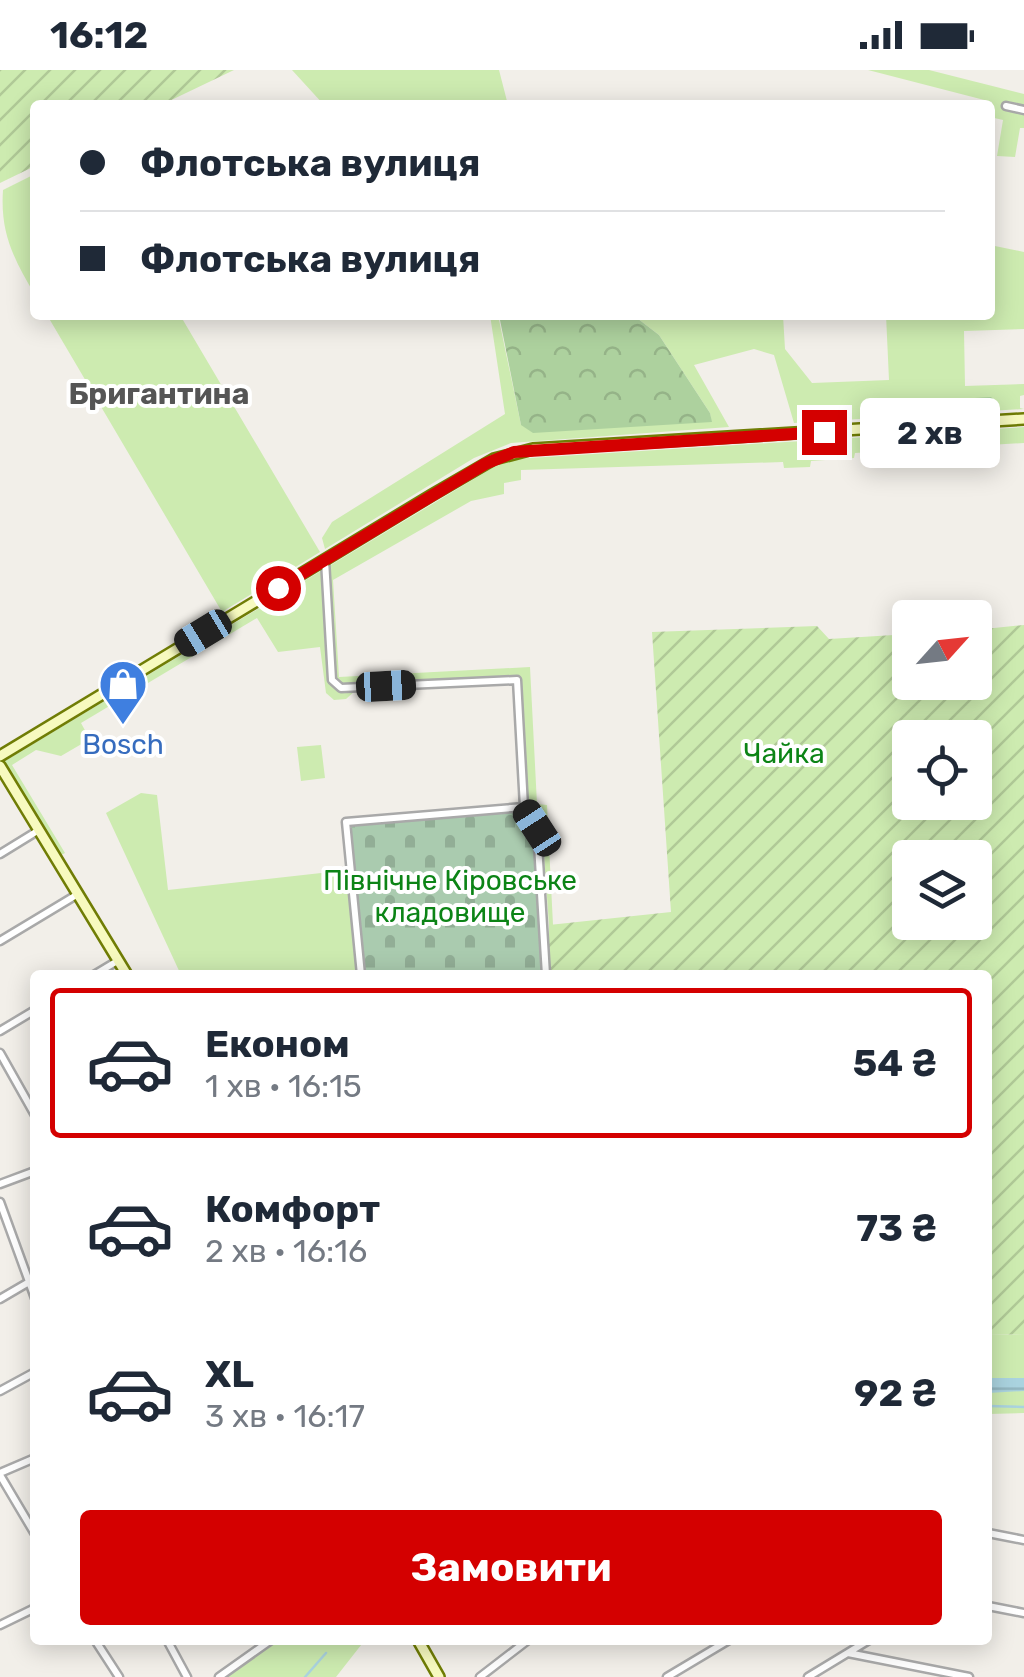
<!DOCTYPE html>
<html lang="uk">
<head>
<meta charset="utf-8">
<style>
  body { margin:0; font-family:Rubik,sans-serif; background:#f6f6f7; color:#1f2937; height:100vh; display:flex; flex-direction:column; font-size:38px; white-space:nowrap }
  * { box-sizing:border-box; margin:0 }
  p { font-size:32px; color:#747a83 }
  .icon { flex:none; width:55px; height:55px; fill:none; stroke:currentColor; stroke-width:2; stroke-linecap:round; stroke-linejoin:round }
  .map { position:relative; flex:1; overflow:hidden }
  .details { position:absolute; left:30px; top:900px; width:962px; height:675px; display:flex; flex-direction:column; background:#fff; border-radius:10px; box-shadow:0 5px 25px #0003 }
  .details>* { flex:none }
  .top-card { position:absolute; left:30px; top:30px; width:965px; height:220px; border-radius:10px; box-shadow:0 5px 25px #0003; display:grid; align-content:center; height:220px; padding:0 50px; background:#fff }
  .needle { width:65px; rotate:63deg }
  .controls { position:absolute; left:892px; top:530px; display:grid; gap:20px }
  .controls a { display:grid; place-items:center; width:100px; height:100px; border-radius:10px; background:#fff; box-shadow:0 5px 25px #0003; font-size:50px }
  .end { position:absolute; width:45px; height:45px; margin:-22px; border:12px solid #d40000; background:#fff; box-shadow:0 0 0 5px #fff }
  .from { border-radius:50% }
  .bubble { position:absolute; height:70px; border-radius:10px; background:#fff; box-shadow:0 5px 25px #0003; font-size:32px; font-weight:700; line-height:70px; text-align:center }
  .car { position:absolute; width:30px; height:60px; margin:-30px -15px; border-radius:12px; box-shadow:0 0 8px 2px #0007; background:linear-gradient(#222 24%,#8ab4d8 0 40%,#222 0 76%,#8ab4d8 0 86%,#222 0) }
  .top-card b { display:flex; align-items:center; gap:35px; height:95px; font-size:38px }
  .top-card b+b { border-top:2px solid #e0e1e3 }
  .top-card i { width:25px; height:25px; background:#1f2937 }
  ul { padding:18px 0 0; list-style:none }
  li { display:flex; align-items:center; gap:30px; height:150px; margin:0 20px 15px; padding:0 30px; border:5px solid transparent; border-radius:10px }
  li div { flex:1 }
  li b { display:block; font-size:38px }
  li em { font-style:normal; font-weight:700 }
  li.current { border-color:#d40000 }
  li>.icon { width:90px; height:90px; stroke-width:1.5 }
  .primary-button { display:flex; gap:20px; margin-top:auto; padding:20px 50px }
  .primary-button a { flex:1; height:115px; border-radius:10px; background:#d40000; color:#fff; font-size:40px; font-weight:700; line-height:115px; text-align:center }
  .status { display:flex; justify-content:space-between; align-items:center; height:70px; padding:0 50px; background:#fff; direction:ltr }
  .status svg { height:28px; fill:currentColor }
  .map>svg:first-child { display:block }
</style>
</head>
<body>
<div class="status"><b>16:12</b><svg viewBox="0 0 49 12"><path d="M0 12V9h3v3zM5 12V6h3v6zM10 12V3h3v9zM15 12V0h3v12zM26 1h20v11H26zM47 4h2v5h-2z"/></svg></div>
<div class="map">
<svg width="1024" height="1607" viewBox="0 0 1024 1607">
  <defs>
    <pattern id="forest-crowns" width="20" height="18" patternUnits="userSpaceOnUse" patternTransform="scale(2.5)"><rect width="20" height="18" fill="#add19e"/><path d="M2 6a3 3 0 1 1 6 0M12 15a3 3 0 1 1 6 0" fill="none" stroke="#95b388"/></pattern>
    <pattern id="cemetery-stones" width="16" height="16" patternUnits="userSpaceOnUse" patternTransform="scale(2.5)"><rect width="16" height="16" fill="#aacbaf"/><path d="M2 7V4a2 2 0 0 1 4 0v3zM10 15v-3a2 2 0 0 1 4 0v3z" fill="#92ae96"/></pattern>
    <pattern id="garden-furrows" width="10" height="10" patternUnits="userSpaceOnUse" patternTransform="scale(2.5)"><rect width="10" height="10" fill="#cdebb0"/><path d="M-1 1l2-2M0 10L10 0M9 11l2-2" fill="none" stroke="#b0c997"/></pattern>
    <pattern id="water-rules" width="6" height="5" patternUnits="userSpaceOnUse" patternTransform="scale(2.5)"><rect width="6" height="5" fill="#aad3df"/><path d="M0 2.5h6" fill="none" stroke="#92b5bf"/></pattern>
  </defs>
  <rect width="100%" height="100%" fill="#f2efe9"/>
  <path fill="#cdebb0" d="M292 0H499L508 35H324Z
    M868 0H929L1024 24V58H1020L1015 87 997 86 1003 50 990 47 992 32Z
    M35 104V225C14 189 0 164 3 120Z
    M990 175 1024 182V259L964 261 965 316 1024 314V325L1020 326V338L1024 339 794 353 774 285 754 279 694 295 729 357 511 373 474 388 325 479 322 468 332 452 505 344 490 245H498L521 355 711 351 710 343 659 265 633 245H783L785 279 812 313 889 310 886 245H990Z
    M47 245H180L320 482 222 542Z
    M1024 357V373L855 383 854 388 811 391 810 397 784 398 783 392 521 400V410L504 413V424L471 431 333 510 339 607 530 597 537 734 547 735 553 855H549L542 757 526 732H520L513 613 355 621 346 629 334 630 326 623 320 577 278 582 257 548 81 653 87 664 85 672 61 686 36 680 12 695 65 783 59 786 3 692 494 397 514 389Z
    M321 675 325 708 301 711 297 677Z
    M141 723 157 725 168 820 348 800 358 905H181L106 743Z
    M1024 1264V1343L988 1344V1265Z
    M279 1570H365L336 1607H226Z"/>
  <path fill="url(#forest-crowns)" d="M499 245H633L659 265 710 343 712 352 533 363 521 355Z
    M991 327 998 334 991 340 919 344 915 338 926 331Z"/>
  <path fill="url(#cemetery-stones)" d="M521 742 534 761 543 905H364L351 755Z"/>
  <path fill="url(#garden-furrows)" fill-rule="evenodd" d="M0 0H234L161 35H35V96L0 113Z
    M1024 555V1264L988 1265V905H549V855L671 842 652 562 817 556 829 569 910 564V612H975V560ZM910 668H975V732H910ZM910 788H975V852H910Z"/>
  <path fill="url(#water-rules)" d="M988 1308H1024V1321L988 1323Z"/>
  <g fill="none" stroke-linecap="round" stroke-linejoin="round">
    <path stroke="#aad3df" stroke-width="2.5" d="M988 1336 1024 1337
      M305 1607 326 1583"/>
    <g stroke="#a9a9a9" stroke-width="11">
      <path id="street" d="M1006 36 1024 40
        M325 490 332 610 341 618 517 610 524 737 537 758 546 905
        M0 784 39 760
        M0 871 78 824
        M94 905 119 890
        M361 905 346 752 524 737
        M0 961 35 940
        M0 983 35 1045
        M0 1114 35 1101
        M0 1132 35 1228
        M0 1229 29 1212
        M0 1321 35 1302
        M0 1403 35 1388
        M0 1405 35 1464
        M988 1463 1024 1470
        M988 1536 1024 1543
        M0 1555 35 1538
        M95 1570 119 1607
        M167 1570 187 1607
        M848 1583 969 1607
        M219 1607 271 1570
        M480 1607 528 1570
        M667 1607 729 1570
        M808 1607 869 1570"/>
    </g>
    <g stroke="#707d05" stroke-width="14">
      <path id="secondary" d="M0 686 432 425 494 389 533 379 1024 349
        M0 696 127 905
        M418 1570 439 1607"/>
    </g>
    <use href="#street" stroke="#fff" stroke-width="6"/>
    <use href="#secondary" stroke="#f7fabf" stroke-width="9"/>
  </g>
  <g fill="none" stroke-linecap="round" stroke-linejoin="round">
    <path stroke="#d40000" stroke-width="12" d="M278 518 485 394 514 382 824 362"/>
  </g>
  <defs>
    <g id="shop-pin" transform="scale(2.5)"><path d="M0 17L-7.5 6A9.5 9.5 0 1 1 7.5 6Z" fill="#3f7fe0" stroke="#fff"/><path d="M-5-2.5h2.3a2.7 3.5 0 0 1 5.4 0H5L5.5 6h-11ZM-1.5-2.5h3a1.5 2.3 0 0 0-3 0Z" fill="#fff"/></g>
  </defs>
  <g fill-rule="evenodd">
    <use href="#shop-pin" x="123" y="614"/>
  </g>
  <g text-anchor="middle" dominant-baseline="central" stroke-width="8" stroke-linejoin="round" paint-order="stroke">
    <g font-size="28" fill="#366cbe" stroke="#fff">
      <text x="123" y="674">Bosch</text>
    </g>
    <g font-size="28" fill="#0c8416" stroke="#fff">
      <text x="784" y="683">Чайка</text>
      <text x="450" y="810">Північне Кіровське<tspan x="450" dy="32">кладовище</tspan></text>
    </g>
    <g font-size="30" font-weight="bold" fill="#555" stroke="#fff">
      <text x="159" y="324">Бригантина</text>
    </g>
  </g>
</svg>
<div class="controls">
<a><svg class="needle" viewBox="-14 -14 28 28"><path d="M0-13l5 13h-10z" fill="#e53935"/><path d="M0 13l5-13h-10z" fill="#747a83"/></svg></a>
<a><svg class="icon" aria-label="locate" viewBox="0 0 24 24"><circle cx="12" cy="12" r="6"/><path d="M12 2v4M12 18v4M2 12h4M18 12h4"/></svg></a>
<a><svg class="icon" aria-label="layers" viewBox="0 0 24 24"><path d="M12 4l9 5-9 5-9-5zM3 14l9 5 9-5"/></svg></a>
</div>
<i class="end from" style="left:278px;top:518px"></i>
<i class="end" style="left:824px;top:362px"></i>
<div class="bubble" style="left:860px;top:328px;width:140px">2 хв</div>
<i class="car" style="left:203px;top:563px;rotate:239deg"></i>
<i class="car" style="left:386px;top:616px;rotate:87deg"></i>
<i class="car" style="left:537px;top:758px;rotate:327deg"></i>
<div class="top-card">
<b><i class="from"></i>Флотська вулиця</b>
<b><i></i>Флотська вулиця</b>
</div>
<section class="details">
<ul>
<li class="current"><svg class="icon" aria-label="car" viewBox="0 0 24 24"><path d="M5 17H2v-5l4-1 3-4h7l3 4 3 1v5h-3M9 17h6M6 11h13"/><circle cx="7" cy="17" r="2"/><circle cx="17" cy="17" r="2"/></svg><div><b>Економ</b><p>1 хв · 16:15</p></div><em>54 ₴</em></li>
<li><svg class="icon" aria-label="car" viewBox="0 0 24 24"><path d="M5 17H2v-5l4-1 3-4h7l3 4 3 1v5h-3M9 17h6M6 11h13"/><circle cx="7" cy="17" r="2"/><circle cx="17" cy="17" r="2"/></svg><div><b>Комфорт</b><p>2 хв · 16:16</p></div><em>73 ₴</em></li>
<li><svg class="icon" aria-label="car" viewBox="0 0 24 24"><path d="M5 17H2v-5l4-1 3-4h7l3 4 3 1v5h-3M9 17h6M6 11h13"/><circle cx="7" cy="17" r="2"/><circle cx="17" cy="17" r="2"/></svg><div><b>XL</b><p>3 хв · 16:17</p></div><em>92 ₴</em></li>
</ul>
<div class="primary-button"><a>Замовити</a></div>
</section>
</div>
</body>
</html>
